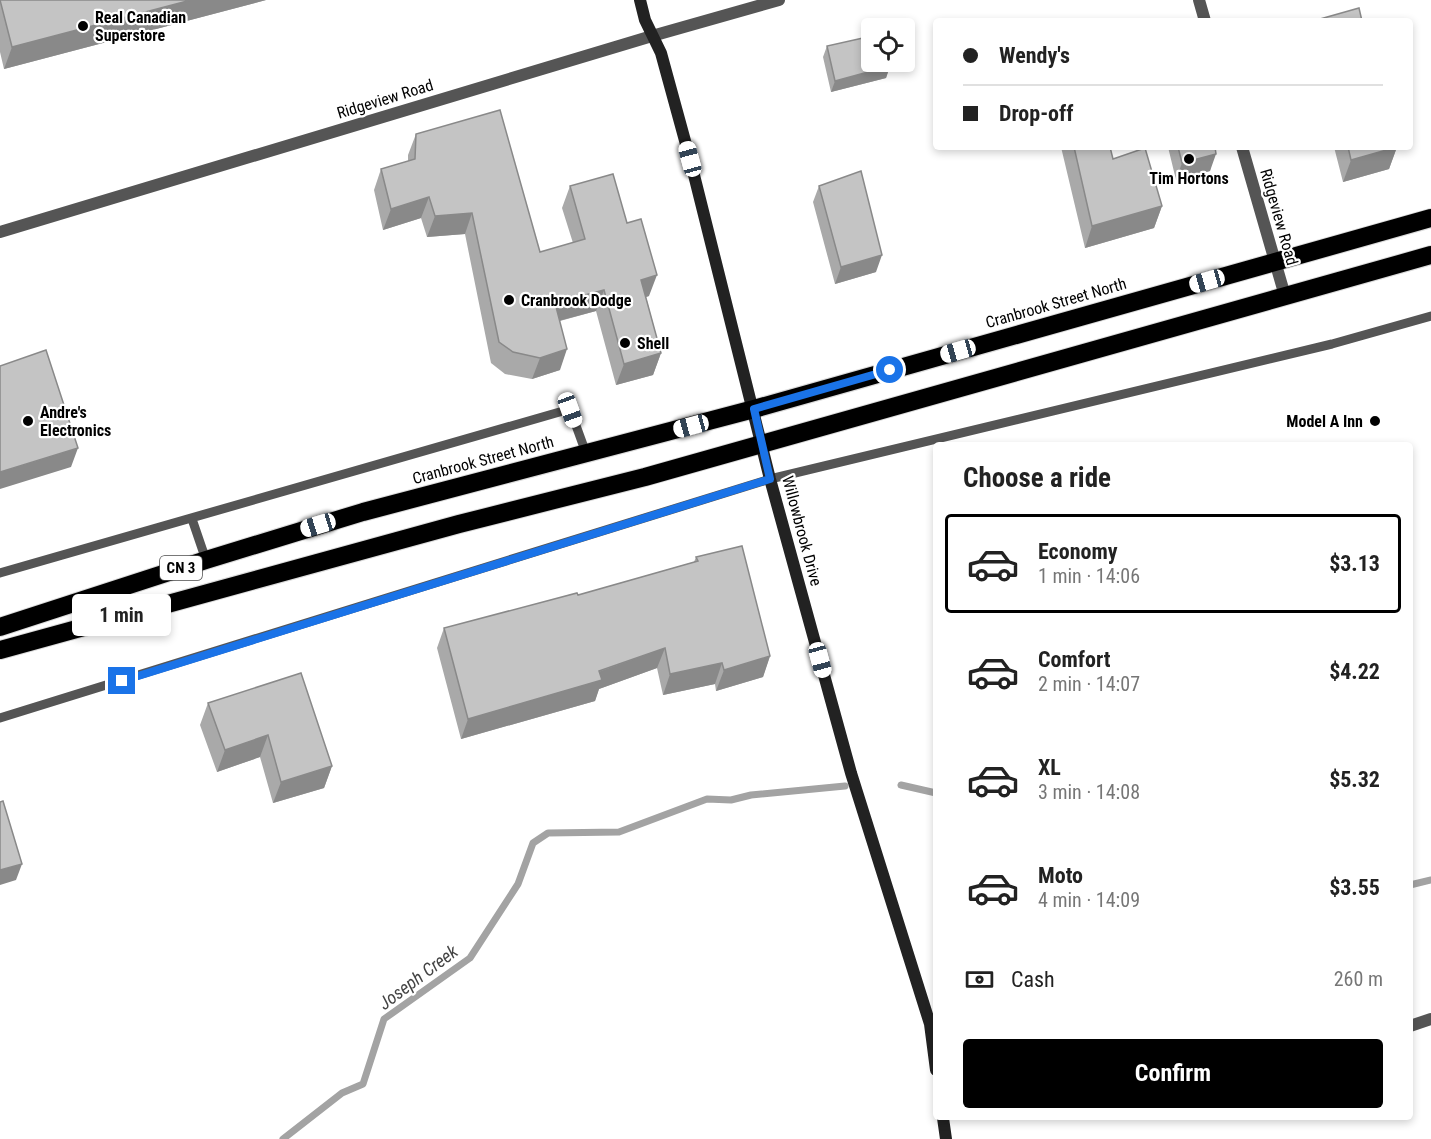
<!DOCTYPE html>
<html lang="en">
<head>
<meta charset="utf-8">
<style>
  body { margin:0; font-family:"Roboto Condensed",sans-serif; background:#f2f2f2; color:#222; height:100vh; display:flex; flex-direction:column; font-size:22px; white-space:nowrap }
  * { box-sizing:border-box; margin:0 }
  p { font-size:20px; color:#767676 }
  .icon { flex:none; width:33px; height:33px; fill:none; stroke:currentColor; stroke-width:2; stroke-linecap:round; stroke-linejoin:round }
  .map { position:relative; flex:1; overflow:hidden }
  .details { position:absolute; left:933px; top:442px; width:480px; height:678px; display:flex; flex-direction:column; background:#fff; border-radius:6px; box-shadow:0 3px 9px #0003 }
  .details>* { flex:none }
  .guide { position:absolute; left:933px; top:18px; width:480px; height:132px; border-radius:6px; box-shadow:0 3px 9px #0003; display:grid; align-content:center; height:132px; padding:0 30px; background:#fff }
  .tools { position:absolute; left:861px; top:18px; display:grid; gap:12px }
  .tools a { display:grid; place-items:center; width:54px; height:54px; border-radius:6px; background:#fff; box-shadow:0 3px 9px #0003; font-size:30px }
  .end { position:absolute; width:27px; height:27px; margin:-14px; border:8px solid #1a73e8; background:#fff; box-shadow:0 0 0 3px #fff }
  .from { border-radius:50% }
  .bubble { position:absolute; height:42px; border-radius:6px; background:#fff; box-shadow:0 3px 9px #0003; font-size:20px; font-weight:700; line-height:42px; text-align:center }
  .car { position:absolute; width:18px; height:36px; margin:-18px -9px; border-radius:8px; box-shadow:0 0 4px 2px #0007; background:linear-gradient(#fff 24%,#345 0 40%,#fff 0 76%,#345 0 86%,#fff 0) }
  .guide b { display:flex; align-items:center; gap:21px; height:57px; font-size:22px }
  .guide b+b { border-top:2px solid #e0e0e0 }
  .guide i { width:15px; height:15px; background:#222 }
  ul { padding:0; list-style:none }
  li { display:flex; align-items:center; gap:18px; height:99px; margin:0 12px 9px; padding:0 18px; border:3px solid transparent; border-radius:6px }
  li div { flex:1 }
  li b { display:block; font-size:22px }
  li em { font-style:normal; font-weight:700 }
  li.on { border-color:#000 }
  li>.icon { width:54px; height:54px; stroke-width:1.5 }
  h2 { padding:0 30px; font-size:27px; line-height:72px }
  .pay { display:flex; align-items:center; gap:15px; height:66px; padding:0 30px; font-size:22px }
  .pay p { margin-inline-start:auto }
  .button { display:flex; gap:12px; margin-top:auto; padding:12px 30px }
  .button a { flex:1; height:69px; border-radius:6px; background:#000; color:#fff; font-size:24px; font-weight:700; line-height:69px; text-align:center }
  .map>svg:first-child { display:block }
</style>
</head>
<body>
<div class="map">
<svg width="1431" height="1139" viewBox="0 0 1431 1139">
  <rect width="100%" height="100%" fill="#fff"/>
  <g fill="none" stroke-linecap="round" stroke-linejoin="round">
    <path stroke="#a3a3a3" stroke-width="7" d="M901 785 936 793
      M1410 885 1431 880
      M283 1139 342 1093 363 1084 384 1019 470 958 518 884 533 843 548 833 619 832 707 799 731 800 751 795 845 786"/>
    <g stroke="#dbdbdb" stroke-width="20">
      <path id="highway" d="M0 627 206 560 363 512 754 409 1431 218
        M0 650 459 524 645 477 1431 255"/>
    </g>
    <path stroke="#555" stroke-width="9" d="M192 519 206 560
      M0 573 570 409 586 453
      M0 718 770 479 1332 344 1431 316"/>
    <path stroke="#555" stroke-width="12" d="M1199 0 1205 21
      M1242 147 1285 296
      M0 232 652 36 779 0
      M1410 1026 1431 1019"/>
    <path stroke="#222" stroke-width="12" d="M640 0 645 20 661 53 690 159 770 479 851 773 930 1024 936 1070
      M943 1118 946 1139"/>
    <use href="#highway" stroke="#000" stroke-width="18"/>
  </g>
  <path fill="#a9a9a9" d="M0 0H266L4 69 0 52Z
    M827 46 890 66 886 78 831 92 823 57Z
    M416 134 540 252 573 243 562 208 570 186 649 296 646 297 661 353 653 375 616 385 596 311 560 321V370L532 379 505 374 491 363 465 234 427 237 421 218 383 230 374 190 381 169 408 161V155Z
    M1061 147H1110L1113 159 1162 206 1154 228 1085 248Z
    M1168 147H1215L1210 171 1176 180Z
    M1334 147H1397L1389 169 1343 182Z
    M819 186 876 272 835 284 813 202Z
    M696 557 770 656 763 677 716 691 715 684 663 695 657 668 599 689 595 701 461 739 437 648 444 628 578 595 694 562Z
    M208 703 332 766 324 788 273 803 260 757 217 772 200 725Z"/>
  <path fill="#898989" d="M191 0H266L4 69 12 47Z
    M890 66 886 78 831 92 835 81Z
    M1397 147 1389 169 1343 182 1351 160Z
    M1216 154 1210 171 1176 180 1182 163Z
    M429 197 421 218 383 230 391 209Z
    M1162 206 1154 228 1085 248 1092 226Z
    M472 213 465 234 427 237 435 216Z
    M882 255 876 272 835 284 841 267Z
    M657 275 649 296 633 301 641 280Z
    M604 290 596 311 547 324 555 303Z
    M567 349 560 370 532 379 540 358Z
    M661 353 653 375 616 385 624 364Z
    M78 448 71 467 0 489V472Z
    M665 648 657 668 599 689 595 701 461 739 468 719Z
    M770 656 763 677 716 691 724 670Z
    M722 663 715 684 663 695 670 674Z
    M268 735 260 757 217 772 225 750Z
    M332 766 324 788 273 803 281 782Z
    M22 864 16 880 0 885V870Z"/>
  <path fill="#c4c4c4" stroke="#898989" stroke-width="1.5" d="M0 0H191L12 47Z
    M1359 8 1362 21H1313Z
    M872 36V62H889L890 66 835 81 827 46Z
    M500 110 540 252 585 239 570 186 613 174 627 223 641 219 657 275 641 280 661 353 624 364 604 290 555 303 567 349 540 358 513 352 499 342 472 213 435 216 429 197 391 209 381 169 415 159 416 134Z
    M1074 147H1110L1113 159 1145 148 1162 206 1092 226Z
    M1178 147H1215L1216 154 1182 163Z
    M1348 147H1397L1351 160Z
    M861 171 882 255 841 267 819 186Z
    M46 350 78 448 0 472V366Z
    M742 546 770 656 724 670 722 663 670 674 665 648 599 671 602 680 468 719 444 628 577 593 578 595 698 561 696 557Z
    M301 673 332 766 281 782 268 735 225 750 208 703Z
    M3 801 22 864 0 870V802Z"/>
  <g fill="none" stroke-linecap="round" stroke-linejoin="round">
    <path stroke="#1a73e8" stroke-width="8" d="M122 681 770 479 754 409 890 370"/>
  </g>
  <g fill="#000" stroke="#fff" stroke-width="2">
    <circle cx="83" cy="26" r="6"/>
    <circle cx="1189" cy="159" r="6"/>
    <circle cx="509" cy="300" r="6"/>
    <circle cx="625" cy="343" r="6"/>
    <circle cx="28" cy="421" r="6"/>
    <circle cx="1375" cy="421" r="6"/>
  </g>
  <g text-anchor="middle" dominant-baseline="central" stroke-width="4.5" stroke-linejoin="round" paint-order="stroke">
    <rect fill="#fff" stroke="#4c4c4c" stroke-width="1.5" x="160" y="556" width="42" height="24" rx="4.5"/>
    <g font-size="15" font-weight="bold" fill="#000">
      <text x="181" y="568">CN 3</text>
    </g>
    <g font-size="16" font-weight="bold" fill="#000" stroke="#fff" text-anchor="start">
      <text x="95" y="17">Real Canadian<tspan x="95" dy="18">Superstore</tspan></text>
      <text x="1189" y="178" text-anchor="middle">Tim Hortons</text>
      <text x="521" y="300">Cranbrook Dodge</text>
      <text x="637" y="343">Shell</text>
      <text x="40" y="412">Andre's<tspan x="40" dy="18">Electronics</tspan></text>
      <text x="1363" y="421" text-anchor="end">Model A Inn</text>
    </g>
    <g font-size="16" fill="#000" stroke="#fff">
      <text transform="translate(385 99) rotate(-17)">Ridgeview Road</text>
      <text transform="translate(1279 217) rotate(74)">Ridgeview Road</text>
      <text transform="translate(1056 303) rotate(-16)">Cranbrook Street North</text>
      <text transform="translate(483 460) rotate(-15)">Cranbrook Street North</text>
      <text transform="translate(802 531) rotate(75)">Willowbrook Drive</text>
    </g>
    <g font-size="18" font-style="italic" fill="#444" stroke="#fff">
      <text transform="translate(418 977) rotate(-37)">Joseph Creek</text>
    </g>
  </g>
</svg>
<div class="tools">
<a><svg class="icon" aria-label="locate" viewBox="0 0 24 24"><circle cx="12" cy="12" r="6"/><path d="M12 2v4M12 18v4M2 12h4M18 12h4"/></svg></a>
</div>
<i class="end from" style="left:890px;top:370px"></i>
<i class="end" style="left:122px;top:681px"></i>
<div class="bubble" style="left:72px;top:594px;width:99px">1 min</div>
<i class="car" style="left:690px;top:159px;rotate:345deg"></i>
<i class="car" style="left:1207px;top:281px;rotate:254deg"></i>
<i class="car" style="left:958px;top:351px;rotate:254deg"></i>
<i class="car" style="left:570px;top:410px;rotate:160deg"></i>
<i class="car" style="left:691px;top:426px;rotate:255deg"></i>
<i class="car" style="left:318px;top:525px;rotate:253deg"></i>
<i class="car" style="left:820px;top:660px;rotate:165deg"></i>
<div class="guide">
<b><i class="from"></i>Wendy's</b>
<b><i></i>Drop-off</b>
</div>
<section class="details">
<h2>Choose a ride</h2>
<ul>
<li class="on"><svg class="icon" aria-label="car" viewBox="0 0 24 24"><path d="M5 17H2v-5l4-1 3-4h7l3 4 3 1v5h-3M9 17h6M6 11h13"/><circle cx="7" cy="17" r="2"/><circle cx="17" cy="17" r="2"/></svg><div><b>Economy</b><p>1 min · 14:06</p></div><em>$3.13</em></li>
<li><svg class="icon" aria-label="car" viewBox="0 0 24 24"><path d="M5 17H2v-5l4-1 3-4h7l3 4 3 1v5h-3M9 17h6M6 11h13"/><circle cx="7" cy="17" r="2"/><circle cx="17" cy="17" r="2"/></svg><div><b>Comfort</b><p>2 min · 14:07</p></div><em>$4.22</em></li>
<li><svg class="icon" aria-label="car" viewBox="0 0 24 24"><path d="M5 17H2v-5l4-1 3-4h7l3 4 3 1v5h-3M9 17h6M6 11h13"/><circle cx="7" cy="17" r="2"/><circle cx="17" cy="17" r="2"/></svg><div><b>XL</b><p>3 min · 14:08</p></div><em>$5.32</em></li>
<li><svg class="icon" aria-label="car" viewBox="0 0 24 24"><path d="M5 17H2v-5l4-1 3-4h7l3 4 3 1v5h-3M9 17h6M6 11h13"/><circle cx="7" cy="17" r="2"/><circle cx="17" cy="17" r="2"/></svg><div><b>Moto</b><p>4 min · 14:09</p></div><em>$3.55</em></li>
</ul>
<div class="pay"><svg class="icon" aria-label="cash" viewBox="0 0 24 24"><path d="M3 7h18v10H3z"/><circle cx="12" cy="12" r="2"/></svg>Cash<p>260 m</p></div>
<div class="button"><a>Confirm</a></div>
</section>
</div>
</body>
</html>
